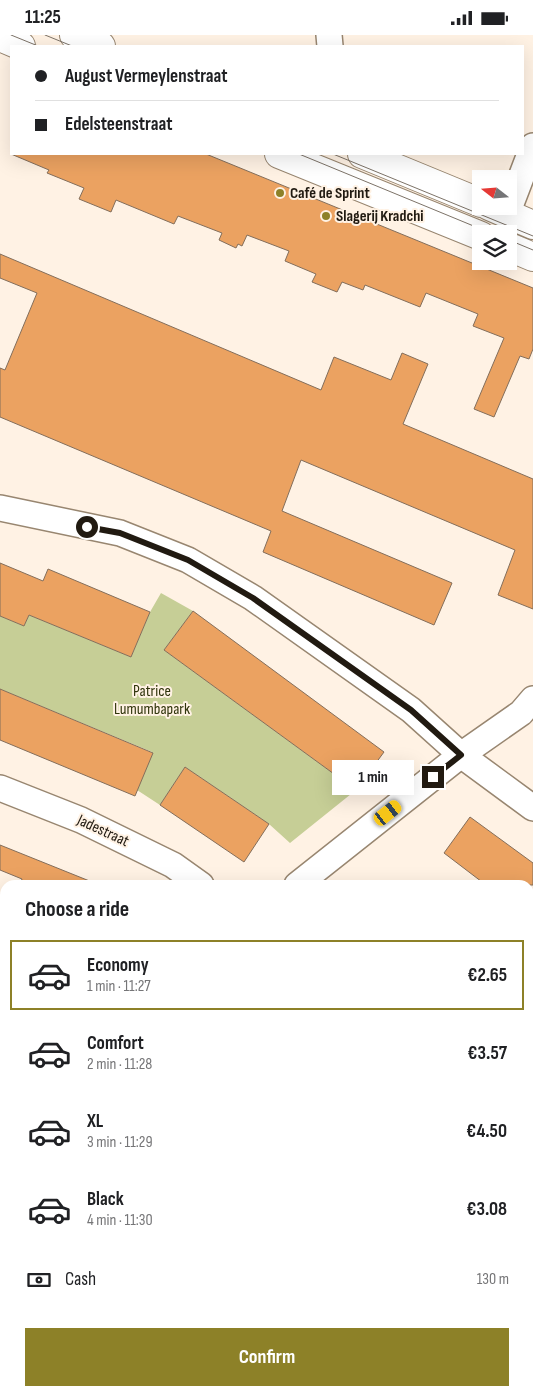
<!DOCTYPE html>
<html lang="en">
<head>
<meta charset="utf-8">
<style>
  body { margin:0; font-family:"Sofia Sans Condensed",sans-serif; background:#f2f2f2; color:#202124; height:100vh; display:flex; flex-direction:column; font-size:19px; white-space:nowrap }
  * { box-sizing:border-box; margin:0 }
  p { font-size:16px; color:#757577 }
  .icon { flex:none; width:28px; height:28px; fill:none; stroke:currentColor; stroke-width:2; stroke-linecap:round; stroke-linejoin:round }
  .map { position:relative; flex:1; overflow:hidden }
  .side { position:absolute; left:0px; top:845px; width:534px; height:516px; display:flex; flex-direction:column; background:#fff; border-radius:15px 15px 0 0; box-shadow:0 5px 20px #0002 }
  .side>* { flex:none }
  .hud { position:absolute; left:10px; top:10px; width:514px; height:110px; border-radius:0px; box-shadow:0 5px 20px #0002; display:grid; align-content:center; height:110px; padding:0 25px; background:#fff }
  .needle { width:32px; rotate:287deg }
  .fabs { position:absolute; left:472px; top:135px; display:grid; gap:10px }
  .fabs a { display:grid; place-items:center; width:45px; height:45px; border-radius:0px; background:#fff; box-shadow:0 5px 20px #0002; font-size:25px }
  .end { position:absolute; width:22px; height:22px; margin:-11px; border:6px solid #211a11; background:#fff; box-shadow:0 0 0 2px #fff }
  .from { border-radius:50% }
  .bubble { position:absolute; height:35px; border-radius:0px; background:#fff; box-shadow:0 5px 20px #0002; font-size:16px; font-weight:700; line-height:35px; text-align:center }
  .car { position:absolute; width:15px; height:30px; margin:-15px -8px; border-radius:6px; box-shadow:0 0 4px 1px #0007; background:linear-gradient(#f5c518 24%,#345 0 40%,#f5c518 0 76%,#345 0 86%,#f5c518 0) }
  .hud b { display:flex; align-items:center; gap:18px; height:48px; font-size:19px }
  .hud b+b { border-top:1px solid #e0e0e0 }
  .hud i { width:12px; height:12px; background:#202124 }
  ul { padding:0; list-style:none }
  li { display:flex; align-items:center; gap:15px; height:70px; margin:0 10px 8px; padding:0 15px; border:2px solid transparent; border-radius:0px }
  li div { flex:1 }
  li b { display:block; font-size:19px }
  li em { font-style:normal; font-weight:700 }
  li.active { border-color:#8d8128 }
  li>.icon { width:45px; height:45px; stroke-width:1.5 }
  h2 { padding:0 25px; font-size:22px; line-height:60px }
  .pay { display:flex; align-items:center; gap:12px; height:55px; padding:0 25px; font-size:19px }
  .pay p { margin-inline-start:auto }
  .button { display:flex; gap:10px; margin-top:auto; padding:10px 25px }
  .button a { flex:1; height:58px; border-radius:0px; background:#8d8128; color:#fff; font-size:20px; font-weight:700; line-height:58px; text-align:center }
  .status { display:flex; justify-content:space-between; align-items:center; height:35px; padding:0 25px; background:#fff; direction:ltr }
  .status svg { height:14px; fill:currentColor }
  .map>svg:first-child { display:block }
</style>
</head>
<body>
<div class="status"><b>11:25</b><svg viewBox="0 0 49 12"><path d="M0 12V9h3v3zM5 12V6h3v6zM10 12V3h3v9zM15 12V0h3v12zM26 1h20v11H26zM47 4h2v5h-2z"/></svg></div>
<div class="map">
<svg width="533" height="1361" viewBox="0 0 533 1361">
  <rect width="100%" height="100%" fill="#fff2e4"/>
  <path fill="#c6ce96" d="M161 558 193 576 164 615 356 755 290 808 269 789 185 732 160 770 137 755 152 717 0 654V581L24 591 29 580 131 622 150 577Z
    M529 1120 533 1124V1361H236L240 1356H529Z"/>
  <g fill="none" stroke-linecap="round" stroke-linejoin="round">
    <path stroke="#62a8e9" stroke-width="8" d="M529 1162 533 1165
      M270 1361 273 1356"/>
  </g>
  <path fill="#eba261" stroke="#836e5b" d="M11 119H206L533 253V314L529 324 520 321 494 382 474 374 504 303 473 291 478 279 426 258 420 272 365 250 363 255 342 247 337 257 312 247 316 239 285 226 289 216 247 200 242 211 238 209 236 213 219 205 222 198 178 181 174 189 116 165 111 177 79 164 84 153 47 138 49 135Z
    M0 219 321 355 334 322 391 345 402 318 428 329 403 389 533 444V574L498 560 515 515 301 425 282 476 452 548 434 590 263 517 271 496 0 382V333L5 335 37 258 0 243Z
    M0 528 43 546 48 534 150 577 131 622 29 580 24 591 0 581Z
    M193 576 384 717 356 755 164 615Z
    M0 654 153 718 135 761 0 705Z
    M185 732 269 789 244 827 160 770Z
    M470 782 533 828V850H486L444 818Z
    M0 810 97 849V850H20L22 844 0 835Z"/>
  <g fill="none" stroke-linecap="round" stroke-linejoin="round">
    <g stroke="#988670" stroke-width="28">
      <path id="minor" d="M329 0 330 11
        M507 179 533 111
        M0 473 120 498 188 525 253 563 411 675 461 720 533 773
        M0 753 81 785 173 830 201 850
        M297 850 461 720 521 678 533 664
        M0 1057 5 1059
        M529 1083 533 1086
        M0 1158 5 1151
        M7 1356 13 1361"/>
    </g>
    <g stroke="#988670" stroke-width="30">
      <path id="tertiary" d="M74 0 101 11
        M0 2 21 11
        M279 119 481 201
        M362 119 481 168
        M489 171 533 190
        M509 212 533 222"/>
    </g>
    <use href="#minor" stroke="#fff" stroke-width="25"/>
    <use href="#tertiary" stroke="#fff" stroke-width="28"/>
    <path stroke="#7d7368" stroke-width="1" d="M11 0 38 11
      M45 0 72 11
      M299 119 493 199
      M333 119 533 201
      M509 205 533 215"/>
  </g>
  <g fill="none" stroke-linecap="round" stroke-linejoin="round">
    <path stroke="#211a11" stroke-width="6" d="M87 492 120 498 188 525 253 563 411 675 461 720 433 742"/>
  </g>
  <g fill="#8d8128" stroke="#fff2e4" stroke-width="2">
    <circle cx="280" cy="158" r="5"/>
    <circle cx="326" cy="181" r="5"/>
  </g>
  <g text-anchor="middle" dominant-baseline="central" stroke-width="4" stroke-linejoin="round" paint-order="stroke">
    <g font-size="16" font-weight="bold" fill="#211a11" stroke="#fff2e4" text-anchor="start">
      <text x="290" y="158">Café de Sprint</text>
      <text x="336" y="181">Slagerij Kradchi</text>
    </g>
    <g font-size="16" fill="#2f330a" stroke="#fff2e4">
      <text x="152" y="656">Patrice<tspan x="152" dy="18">Lumumbapark</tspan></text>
    </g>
    <g font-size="16" fill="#211a11" stroke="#fff2e4">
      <text transform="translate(103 796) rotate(25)">Jadestraat</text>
    </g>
  </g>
</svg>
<div class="fabs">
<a><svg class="needle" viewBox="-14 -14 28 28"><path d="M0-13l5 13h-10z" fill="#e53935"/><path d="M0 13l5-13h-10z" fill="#757577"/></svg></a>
<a><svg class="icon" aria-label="layers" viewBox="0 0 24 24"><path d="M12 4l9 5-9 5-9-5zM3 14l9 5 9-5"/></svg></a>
</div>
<i class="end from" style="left:87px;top:492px"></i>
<i class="end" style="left:433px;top:742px"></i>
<div class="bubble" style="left:332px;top:725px;width:82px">1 min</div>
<i class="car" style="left:388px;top:778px;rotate:52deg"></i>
<div class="hud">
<b><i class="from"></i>August Vermeylenstraat</b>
<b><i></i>Edelsteenstraat</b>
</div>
<section class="side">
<h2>Choose a ride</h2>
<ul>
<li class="active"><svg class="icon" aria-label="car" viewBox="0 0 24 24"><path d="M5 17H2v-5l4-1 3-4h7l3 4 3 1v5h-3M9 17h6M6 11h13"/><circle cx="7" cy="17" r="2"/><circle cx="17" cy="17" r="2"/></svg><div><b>Economy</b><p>1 min · 11:27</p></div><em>€2.65</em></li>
<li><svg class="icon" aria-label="car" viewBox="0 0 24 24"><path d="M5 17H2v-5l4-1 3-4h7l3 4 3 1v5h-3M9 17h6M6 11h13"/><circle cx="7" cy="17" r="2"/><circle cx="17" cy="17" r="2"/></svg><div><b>Comfort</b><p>2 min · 11:28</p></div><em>€3.57</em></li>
<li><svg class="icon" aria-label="car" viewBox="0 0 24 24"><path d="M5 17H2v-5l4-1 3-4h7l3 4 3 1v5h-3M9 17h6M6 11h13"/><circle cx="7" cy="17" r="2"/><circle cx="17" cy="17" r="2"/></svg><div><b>XL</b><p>3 min · 11:29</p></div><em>€4.50</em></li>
<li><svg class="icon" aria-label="car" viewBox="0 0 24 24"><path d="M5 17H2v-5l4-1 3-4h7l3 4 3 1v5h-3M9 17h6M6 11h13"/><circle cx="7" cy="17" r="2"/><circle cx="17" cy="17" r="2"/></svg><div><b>Black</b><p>4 min · 11:30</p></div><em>€3.08</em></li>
</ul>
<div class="pay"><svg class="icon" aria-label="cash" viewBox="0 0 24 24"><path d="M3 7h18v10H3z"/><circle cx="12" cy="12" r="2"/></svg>Cash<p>130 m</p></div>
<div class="button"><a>Confirm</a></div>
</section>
</div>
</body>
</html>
